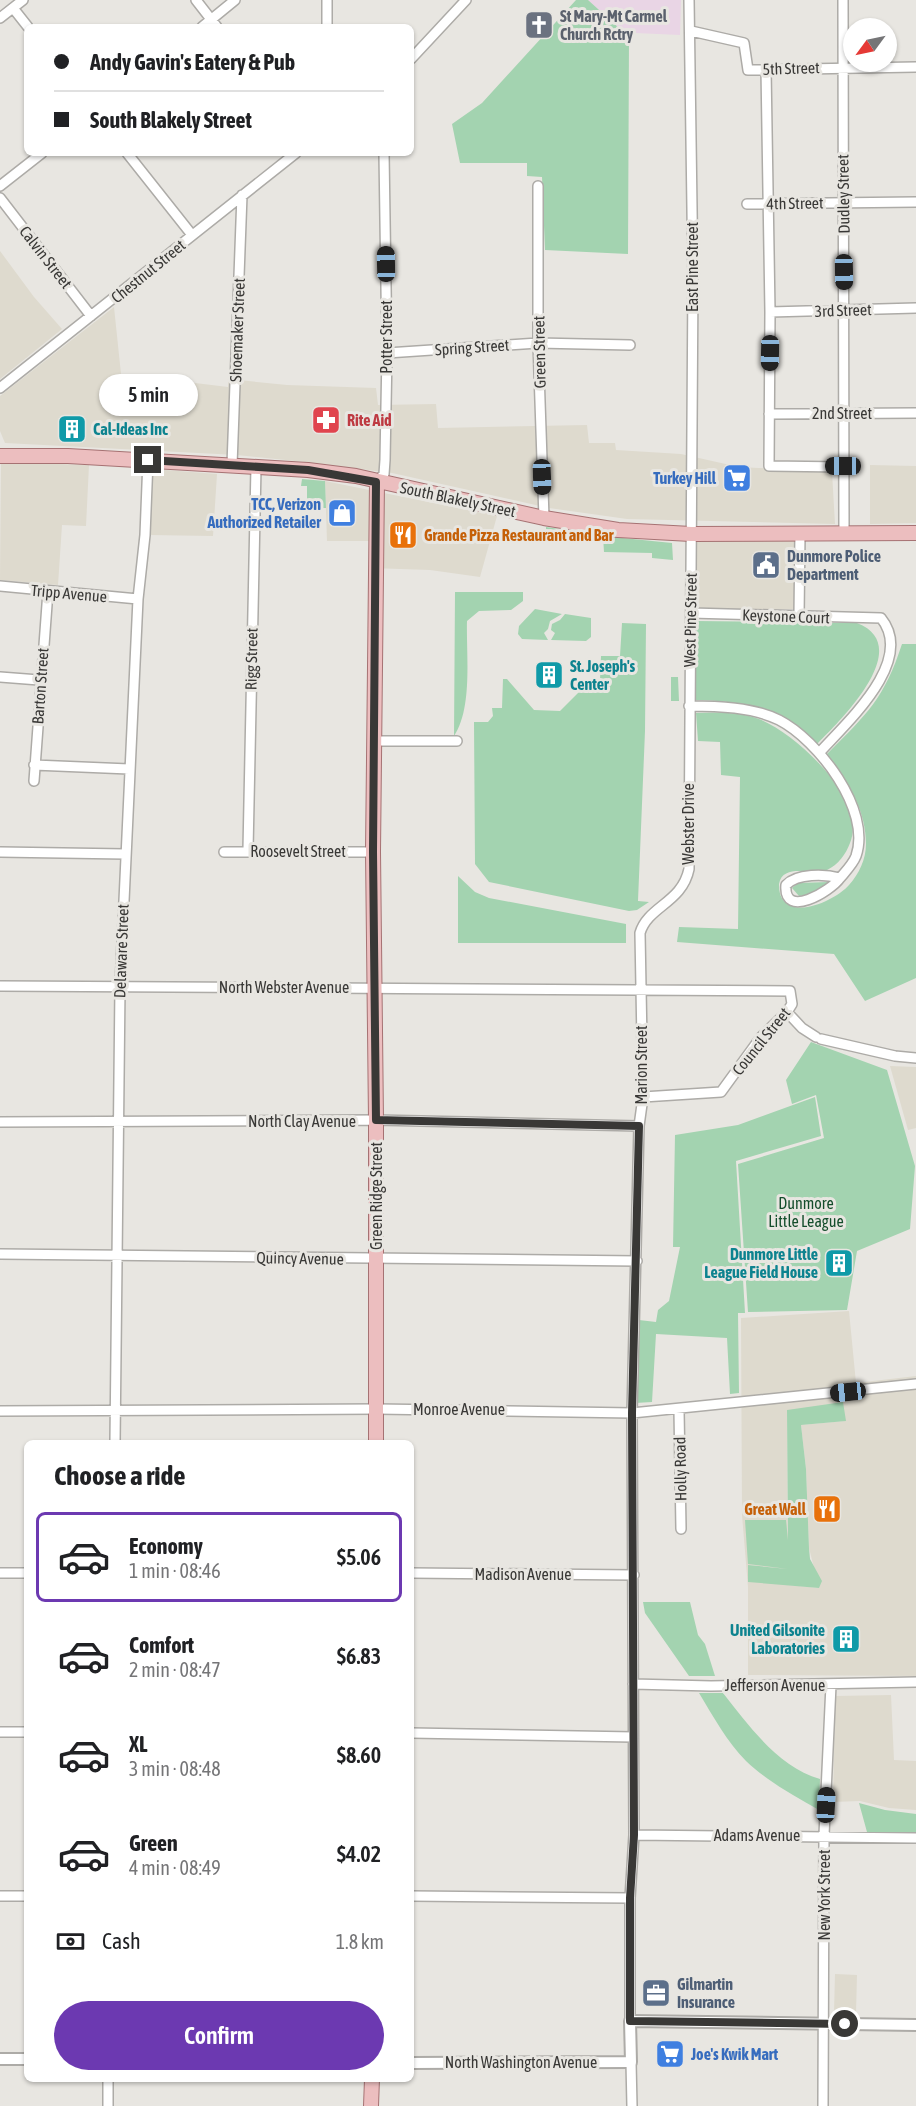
<!DOCTYPE html>
<html lang="en">
<head>
<meta charset="utf-8">
<style>
  body { margin:0; font-family:"Asap Condensed",sans-serif; background:#f6f6f6; color:#202124; height:100vh; display:flex; flex-direction:column; font-size:22px; white-space:nowrap }
  * { box-sizing:border-box; margin:0 }
  p { font-size:20px; color:#757577 }
  .icon { flex:none; width:33px; height:33px; fill:none; stroke:currentColor; stroke-width:2; stroke-linecap:round; stroke-linejoin:round }
  .map { position:relative; flex:1; overflow:hidden }
  .side { position:absolute; left:24px; top:1440px; width:390px; height:642px; display:flex; flex-direction:column; background:#fff; border-radius:9px; box-shadow:0 2px 4px #0004 }
  .side>* { flex:none }
  .hud { position:absolute; left:24px; top:24px; width:390px; height:132px; border-radius:9px; box-shadow:0 2px 4px #0004; display:grid; align-content:center; height:132px; padding:0 30px; background:#fff }
  .needle { width:39px; rotate:237deg }
  .controls { position:absolute; left:843px; top:18px; display:grid; gap:12px }
  .controls a { display:grid; place-items:center; width:54px; height:54px; border-radius:50%; background:#fff; box-shadow:0 2px 4px #0004; font-size:30px }
  .end { position:absolute; width:27px; height:27px; margin:-14px; border:8px solid #393836; background:#fff; box-shadow:0 0 0 3px #fff }
  .from { border-radius:50% }
  .bubble { position:absolute; height:42px; border-radius:21px; background:#fff; box-shadow:0 2px 4px #0004; font-size:20px; font-weight:600; line-height:42px; text-align:center }
  .car { position:absolute; width:18px; height:36px; margin:-18px -9px; border-radius:8px; box-shadow:0 0 4px 2px #0007; background:linear-gradient(#222 24%,#8ab4d8 0 40%,#222 0 76%,#8ab4d8 0 86%,#222 0) }
  .hud b { display:flex; align-items:center; gap:21px; height:57px; font-size:22px }
  .hud b+b { border-top:2px solid #e0e0e0 }
  .hud i { width:15px; height:15px; background:#202124 }
  ul { padding:0; list-style:none }
  li { display:flex; align-items:center; gap:18px; height:90px; margin:0 12px 9px; padding:0 18px; border:3px solid transparent; border-radius:9px }
  li div { flex:1 }
  li b { display:block; font-size:22px }
  li em { font-style:normal; font-weight:600 }
  li.current { border-color:#6c39b1 }
  li>.icon { width:54px; height:54px; stroke-width:1.5 }
  h2 { padding:0 30px; font-size:27px; line-height:72px }
  .pay { display:flex; align-items:center; gap:15px; height:66px; padding:0 30px; font-size:22px }
  .pay p { margin-inline-start:auto }
  .action { display:flex; gap:12px; margin-top:auto; padding:12px 30px }
  .action a { flex:1; height:69px; border-radius:36px; background:#6c39b1; color:#fff; font-size:24px; font-weight:600; line-height:69px; text-align:center }
  .map>svg:first-child { display:block }
</style>
</head>
<body>
<div class="map">
<svg width="916" height="2106" viewBox="0 0 916 2106">
  <rect width="100%" height="100%" fill="#e8e6e1"/>
  <path fill="#dedace" fill-rule="evenodd" d="M0 251 34 297 62 329 0 379Z
    M114 307 121 374 228 387V379L287 385 376 388 378 405 436 404 438 428 587 425 589 443H615L616 450 681 454 739 467 832 472 835 524 627 519 549 508 392 473 305 462 237 455 5 443 0 431V396Z
    M1 462 89 465 86 526 62 525 58 585 0 580Z
    M870 465 916 466V523L870 524Z
    M153 469 217 474 213 536 149 535Z
    M325 481 497 516 480 577 430 570 370 568 369 541H327Z
    M796 539 794 609 691 610 696 541Z
    M890 1066 916 1067V1128L908 1130Z
    M849 1311 856 1383 916 1376V1676L748 1675V1587L742 1515 741 1318ZM787 1410 845 1421 801 1425 806 1469 809 1548 819 1588 789 1585 748 1565 788 1569Z
    M891 1695 894 1760 916 1761V1810L889 1808 860 1801 833 1802 835 1696Z
    M835 1974 857 1975 856 2013H834Z"/>
  <path fill="#e9d5e5" d="M588 0H681L680 35 635 33 629 37Z"/>
  <path fill="#a3d3b0" d="M576 0H588L629 37 628 254 545 250 542 177 527 176V163H460L452 124 482 103Z
    M302 479 325 481 326 508H307V486H301Z
    M546 527 592 534V538L546 531Z
    M603 536 672 543 673 560 652 558V553L604 552Z
    M455 592H523V601L511 610 479 611 467 621C466 653 473 708 454 736Z
    M535 609 562 614 550 621 548 629 544 633 548 640 522 639 518 634 519 626Z
    M565 614 591 618V637L586 641 551 640 555 633 551 630 552 624 560 620Z
    M695 621 857 623C916 646 841 720 817 744 779 709 746 701 695 700Z
    M622 623 646 624 645 731 638 901 649 902 637 910 629 911 489 882 475 864 474 722H488L493 716 492 708H502L503 679H507L534 710 560 711 590 681 600 680 601 656H620Z
    M902 644H916V978L865 1001 834 954 677 942 679 927 738 929 740 777 721 775 720 742 698 741 696 713C717 712 740 712 759 719 795 733 868 799 850 843 846 854 838 865 827 870 813 876 783 862 779 884 779 890 780 897 784 901 799 918 838 898 849 885 859 874 866 859 866 844 866 809 847 781 827 754 867 714 884 699 902 644Z
    M671 677H678L679 701H671Z
    M458 876 475 892 489 898 626 924V943H458Z
    M829 882 810 895 799 896 792 888 798 883Z
    M811 1042 887 1070 915 1166 910 1229 857 1251 847 1310 748 1312 738 1164 824 1138 816 1095 792 1104 786 1080Z
    M815 1097 821 1136 736 1161 745 1313H738L739 1393 730 1394 727 1338 656 1334 652 1402 635 1403 639 1320 656 1322 658 1310 669 1301 680 1247H673L675 1135 738 1125Z
    M843 1402 846 1421 801 1425 806 1469 809 1548 810 1559 822 1581 819 1588 748 1582V1565L788 1569 748 1564 745 1520H786L788 1540 787 1410Z
    M643 1602H690L698 1635 705 1644 715 1676H689L645 1613Z
    M699 1693H723C749 1726 778 1767 820 1779L819 1810C794 1796 767 1781 746 1761 727 1742 713 1716 699 1693Z
    M859 1803 885 1810 916 1814V1832H867Z"/>
  <g fill="none" stroke-linecap="round" stroke-linejoin="round">
    <g stroke="#adaba7" stroke-width="12">
      <path id="minor" d="M196 0 217 27
        M843 0 844 533
        M13 8 28 27
        M0 18 23 0
        M202 27 235 0
        M327 27V0
        M691 31 744 43 748 70 916 67
        M411 59 466 0
        M766 69 770 312 769 466 843 467
        M127 153 192 235
        M0 186 42 153
        M538 186V343L544 518
        M0 198 91 316
        M747 204 916 202
        M770 312 916 308
        M387 353 538 343 630 345
        M0 388 296 153
        M769 414 916 413
        M232 465 242 195
        M377 482 384 474 385 460 387 353 384 153
        M0 586 138 599
        M691 613 881 618C916 661 847 722 819 753
        M799 616 800 533
        M0 677 39 680
        M689 706C717 706 753 707 779 720 818 740 872 810 856 856 853 864 846 871 840 878 825 874 797 873 786 885 783 920 831 891 840 878
        M375 741H457
        M34 765 129 769
        M34 781 48 591
        M248 850 256 467
        M0 852 125 854
        M224 852H373
        M0 986 790 991 792 1004 787 1012 761 1037 721 1092 643 1097
        M787 1012 802 1028 816 1037
        M821 1039 895 1056 916 1058
        M0 1122 376 1120 639 1126
        M0 1254 637 1261
        M679 1410 681 1529
        M0 1411 377 1409 632 1413 916 1384
        M115 1443 120 987 138 599 145 535 148 460
        M0 1573H27
        M411 1573 634 1575
        M633 1684 711 1686 916 1682
        M0 1732H27
        M411 1733 633 1737
        M634 1835 916 1838
        M0 1896H27
        M411 1896 630 1898
        M630 2021V1898L634 1835 632 1413 639 1126 643 1097 640 933C648 906 682 903 689 869L693 278 689 0
        M631 2062 632 2106
        M108 2079V2106
        M823 2106 824 1835 831 1685"/>
    </g>
    <g stroke="#adaba7" stroke-width="14">
      <path id="tertiary" d="M0 2059H27
        M411 2063 631 2062 630 2021 916 2025"/>
    </g>
    <g stroke="#a67273" stroke-width="16">
      <path id="primary" d="M0 456H68L308 470 356 476 544 518 618 530 691 534 916 533
        M376 1443V1120L373 852 377 482
        M371 2106 372 2079"/>
    </g>
    <use href="#minor" stroke="#fff" stroke-width="9"/>
    <use href="#tertiary" stroke="#fff" stroke-width="10"/>
    <use href="#primary" stroke="#ecbebf" stroke-width="14"/>
  </g>
  <g fill="none" stroke-linecap="round" stroke-linejoin="round">
    <path stroke="#393836" stroke-width="8" d="M148 460 308 470 376 482 373 852 376 1120 639 1126 632 1413 634 1835 630 1898V2021L845 2024"/>
  </g>
  <defs>
    <g id="church-square" transform="scale(1.5)"><rect x="-9" y="-9" width="18" height="18" rx="4" fill="#6b7280" stroke="#e8e6e1"/><path d="M-1.2-6h2.4v3.5h3.3v2.4h-3.3V6h-2.4V-.1h-3.3v-2.4h3.3Z" fill="#fff"/></g>
    <g id="pharmacy-square" transform="scale(1.5)"><rect x="-9" y="-9" width="18" height="18" rx="4" fill="#e0444e" stroke="#e8e6e1"/><path d="M-2-6h4v4h4v4h-4v4h-4v-4h-4v-4h4Z" fill="#fff"/></g>
    <g id="building-square" transform="scale(1.5)"><rect x="-9" y="-9" width="18" height="18" rx="4" fill="#0f9aa8" stroke="#e8e6e1"/><path d="M-4-6H4V6H1V3H-1V6H-4ZM-2.5-4.3h1.7v1.8h-1.7ZM.8-4.3h1.7v1.8H.8ZM-2.5-1h1.7V.8h-1.7ZM.8-1h1.7V.8H.8Z" fill="#fff"/></g>
    <g id="supermarket-square" transform="scale(1.5)"><rect x="-9" y="-9" width="18" height="18" rx="4" fill="#3f7fe0" stroke="#e8e6e1"/><path d="M-6-5.5h2.5l.6 2H6L4.5 2H-2.5L-4.4-4H-6ZM-1.5 3.2a1.3 1.3 0 1 0 .1 0ZM3 3.2a1.3 1.3 0 1 0 .1 0Z" fill="#fff"/></g>
    <g id="shop-square" transform="scale(1.5)"><rect x="-9" y="-9" width="18" height="18" rx="4" fill="#3f7fe0" stroke="#e8e6e1"/><path d="M-5-2.5h2.3a2.7 3.5 0 0 1 5.4 0H5L5.5 6h-11ZM-1.5-2.5h3a1.5 2.3 0 0 0-3 0Z" fill="#fff"/></g>
    <g id="restaurant-square" transform="scale(1.5)"><rect x="-9" y="-9" width="18" height="18" rx="4" fill="#e8710a" stroke="#e8e6e1"/><path d="M-5-6h1v4h1v-4h1v4h1v-4h1v5L-1.5 .5V6h-2V.5L-5-1ZM5-6V6H3V1.5H1.5Q1.5-4 5-6Z" fill="#fff"/></g>
    <g id="civic-square" transform="scale(1.5)"><rect x="-9" y="-9" width="18" height="18" rx="4" fill="#5c6f8a" stroke="#e8e6e1"/><path d="M-.6-6.5H3V-4.5H.6V-3L4-1V1h2V6H-6V1h2V-1L-.6-3ZM-1.2 2.5V6h2.4V2.5Z" fill="#fff"/></g>
    <g id="office-square" transform="scale(1.5)"><rect x="-9" y="-9" width="18" height="18" rx="4" fill="#5c6f8a" stroke="#e8e6e1"/><path d="M-6-3h4V-5.5h4V-3h4V5H-6ZM-1-4.5V-3h2v-1.5ZM-6 0V1H6V0Z" fill="#fff"/></g>
  </defs>
  <g fill-rule="evenodd">
    <use href="#church-square" x="539" y="25"/>
    <use href="#pharmacy-square" x="326" y="420"/>
    <use href="#building-square" x="72" y="429"/>
    <use href="#supermarket-square" x="737" y="478"/>
    <use href="#shop-square" x="342" y="513"/>
    <use href="#restaurant-square" x="403" y="535"/>
    <use href="#civic-square" x="766" y="565"/>
    <use href="#building-square" x="549" y="675"/>
    <use href="#building-square" x="839" y="1263"/>
    <use href="#restaurant-square" x="827" y="1509"/>
    <use href="#building-square" x="846" y="1639"/>
    <use href="#office-square" x="656" y="1993"/>
    <use href="#supermarket-square" x="670" y="2054"/>
  </g>
  <g text-anchor="middle" dominant-baseline="central" stroke-width="6" stroke-linejoin="round" paint-order="stroke">
    <g font-size="16" font-weight="bold" fill="#5b616d" stroke="#e8e6e1" text-anchor="start">
      <text x="560" y="16">St Mary-Mt Carmel<tspan x="560" dy="18">Church Rctry</tspan></text>
    </g>
    <g font-size="16" fill="#393836" stroke="#e8e6e1">
      <text transform="translate(791 68) rotate(-2)">5th Street</text>
      <text transform="translate(843 194) rotate(-91)">Dudley Street</text>
      <text transform="translate(795 203) rotate(-1)">4th Street</text>
      <text transform="translate(46 257) rotate(52)">Calvin Street</text>
      <text transform="translate(692 267) rotate(-90)">East Pine Street</text>
      <text transform="translate(148 271) rotate(-39)">Chestnut Street</text>
      <text transform="translate(843 310) rotate(-2)">3rd Street</text>
      <text transform="translate(237 330) rotate(-88)">Shoemaker Street</text>
      <text transform="translate(386 337) rotate(-90)">Potter Street</text>
      <text transform="translate(472 347) rotate(-4)">Spring Street</text>
      <text transform="translate(539 352) rotate(-91)">Green Street</text>
      <text x="842" y="413">2nd Street</text>
      <text transform="translate(458 499) rotate(12)">South Blakely Street</text>
      <text transform="translate(69 593) rotate(5)">Tripp Avenue</text>
      <text transform="translate(786 616) rotate(2)">Keystone Court</text>
      <text transform="translate(690 620) rotate(-89)">West Pine Street</text>
      <text transform="translate(251 659) rotate(-89)">Rigg Street</text>
      <text transform="translate(40 686) rotate(-86)">Barton Street</text>
      <text transform="translate(688 824) rotate(-90)">Webster Drive</text>
      <text x="298" y="851">Roosevelt Street</text>
      <text transform="translate(121 951) rotate(-88)">Delaware Street</text>
      <text x="284" y="987">North Webster Avenue</text>
      <text transform="translate(761 1041) rotate(-51)">Council Street</text>
      <text transform="translate(641 1065) rotate(-90)">Marion Street</text>
      <text x="302" y="1121">North Clay Avenue</text>
      <text transform="translate(376 1196) rotate(-90)">Green Ridge Street</text>
      <text transform="translate(300 1258) rotate(1)">Quincy Avenue</text>
      <text x="459" y="1409">Monroe Avenue</text>
      <text transform="translate(680 1469) rotate(-91)">Holly Road</text>
      <text x="523" y="1574">Madison Avenue</text>
      <text x="775" y="1685">Jefferson Avenue</text>
      <text x="757" y="1835">Adams Avenue</text>
      <text transform="translate(824 1895) rotate(-90)">New York Street</text>
      <text x="521" y="2062">North Washington Avenue</text>
    </g>
    <g font-size="16" font-weight="bold" fill="#be3a42" stroke="#e8e6e1" text-anchor="start">
      <text x="347" y="420">Rite Aid</text>
    </g>
    <g font-size="16" font-weight="bold" fill="#0d838f" stroke="#e8e6e1" text-anchor="start">
      <text x="93" y="429">Cal-Ideas Inc</text>
      <text x="570" y="666">St. Joseph's<tspan x="570" dy="18">Center</tspan></text>
      <text x="818" y="1254" text-anchor="end">Dunmore Little<tspan x="818" dy="18">League Field House</tspan></text>
      <text x="825" y="1630" text-anchor="end">United Gilsonite<tspan x="825" dy="18">Laboratories</tspan></text>
    </g>
    <g font-size="16" font-weight="bold" fill="#366cbe" stroke="#e8e6e1" text-anchor="end">
      <text x="716" y="478">Turkey Hill</text>
      <text x="321" y="504">TCC, Verizon<tspan x="321" dy="18">Authorized Retailer</tspan></text>
      <text x="691" y="2054" text-anchor="start">Joe's Kwik Mart</text>
    </g>
    <g font-size="16" font-weight="bold" fill="#c56008" stroke="#e8e6e1" text-anchor="start">
      <text x="424" y="535">Grande Pizza Restaurant and Bar</text>
      <text x="806" y="1509" text-anchor="end">Great Wall</text>
    </g>
    <g font-size="16" font-weight="bold" fill="#4e5e75" stroke="#e8e6e1" text-anchor="start">
      <text x="787" y="556">Dunmore Police<tspan x="787" dy="18">Department</tspan></text>
      <text x="677" y="1984">Gilmartin<tspan x="677" dy="18">Insurance</tspan></text>
    </g>
    <g font-size="16" fill="#134d2b" stroke="#e8e6e1">
      <text x="806" y="1203">Dunmore<tspan x="806" dy="18">Little League</tspan></text>
    </g>
  </g>
</svg>
<div class="controls">
<a><svg class="needle" viewBox="-14 -14 28 28"><path d="M0-13l5 13h-10z" fill="#e53935"/><path d="M0 13l5-13h-10z" fill="#757577"/></svg></a>
</div>
<i class="end from" style="left:845px;top:2024px"></i>
<i class="end" style="left:148px;top:460px"></i>
<div class="bubble" style="left:99px;top:374px;width:99px">5 min</div>
<i class="car" style="left:386px;top:264px;rotate:359deg"></i>
<i class="car" style="left:844px;top:272px;rotate:179deg"></i>
<i class="car" style="left:770px;top:353px;rotate:181deg"></i>
<i class="car" style="left:843px;top:466px;rotate:270deg"></i>
<i class="car" style="left:542px;top:477px;rotate:178deg"></i>
<i class="car" style="left:848px;top:1392px;rotate:264deg"></i>
<i class="car" style="left:826px;top:1805px;rotate:3deg"></i>
<div class="hud">
<b><i class="from"></i>Andy Gavin's Eatery &amp; Pub</b>
<b><i></i>South Blakely Street</b>
</div>
<section class="side">
<h2>Choose a ride</h2>
<ul>
<li class="current"><svg class="icon" aria-label="car" viewBox="0 0 24 24"><path d="M5 17H2v-5l4-1 3-4h7l3 4 3 1v5h-3M9 17h6M6 11h13"/><circle cx="7" cy="17" r="2"/><circle cx="17" cy="17" r="2"/></svg><div><b>Economy</b><p>1 min · 08:46</p></div><em>$5.06</em></li>
<li><svg class="icon" aria-label="car" viewBox="0 0 24 24"><path d="M5 17H2v-5l4-1 3-4h7l3 4 3 1v5h-3M9 17h6M6 11h13"/><circle cx="7" cy="17" r="2"/><circle cx="17" cy="17" r="2"/></svg><div><b>Comfort</b><p>2 min · 08:47</p></div><em>$6.83</em></li>
<li><svg class="icon" aria-label="car" viewBox="0 0 24 24"><path d="M5 17H2v-5l4-1 3-4h7l3 4 3 1v5h-3M9 17h6M6 11h13"/><circle cx="7" cy="17" r="2"/><circle cx="17" cy="17" r="2"/></svg><div><b>XL</b><p>3 min · 08:48</p></div><em>$8.60</em></li>
<li><svg class="icon" aria-label="car" viewBox="0 0 24 24"><path d="M5 17H2v-5l4-1 3-4h7l3 4 3 1v5h-3M9 17h6M6 11h13"/><circle cx="7" cy="17" r="2"/><circle cx="17" cy="17" r="2"/></svg><div><b>Green</b><p>4 min · 08:49</p></div><em>$4.02</em></li>
</ul>
<div class="pay"><svg class="icon" aria-label="cash" viewBox="0 0 24 24"><path d="M3 7h18v10H3z"/><circle cx="12" cy="12" r="2"/></svg>Cash<p>1.8 km</p></div>
<div class="action"><a>Confirm</a></div>
</section>
</div>
</body>
</html>
